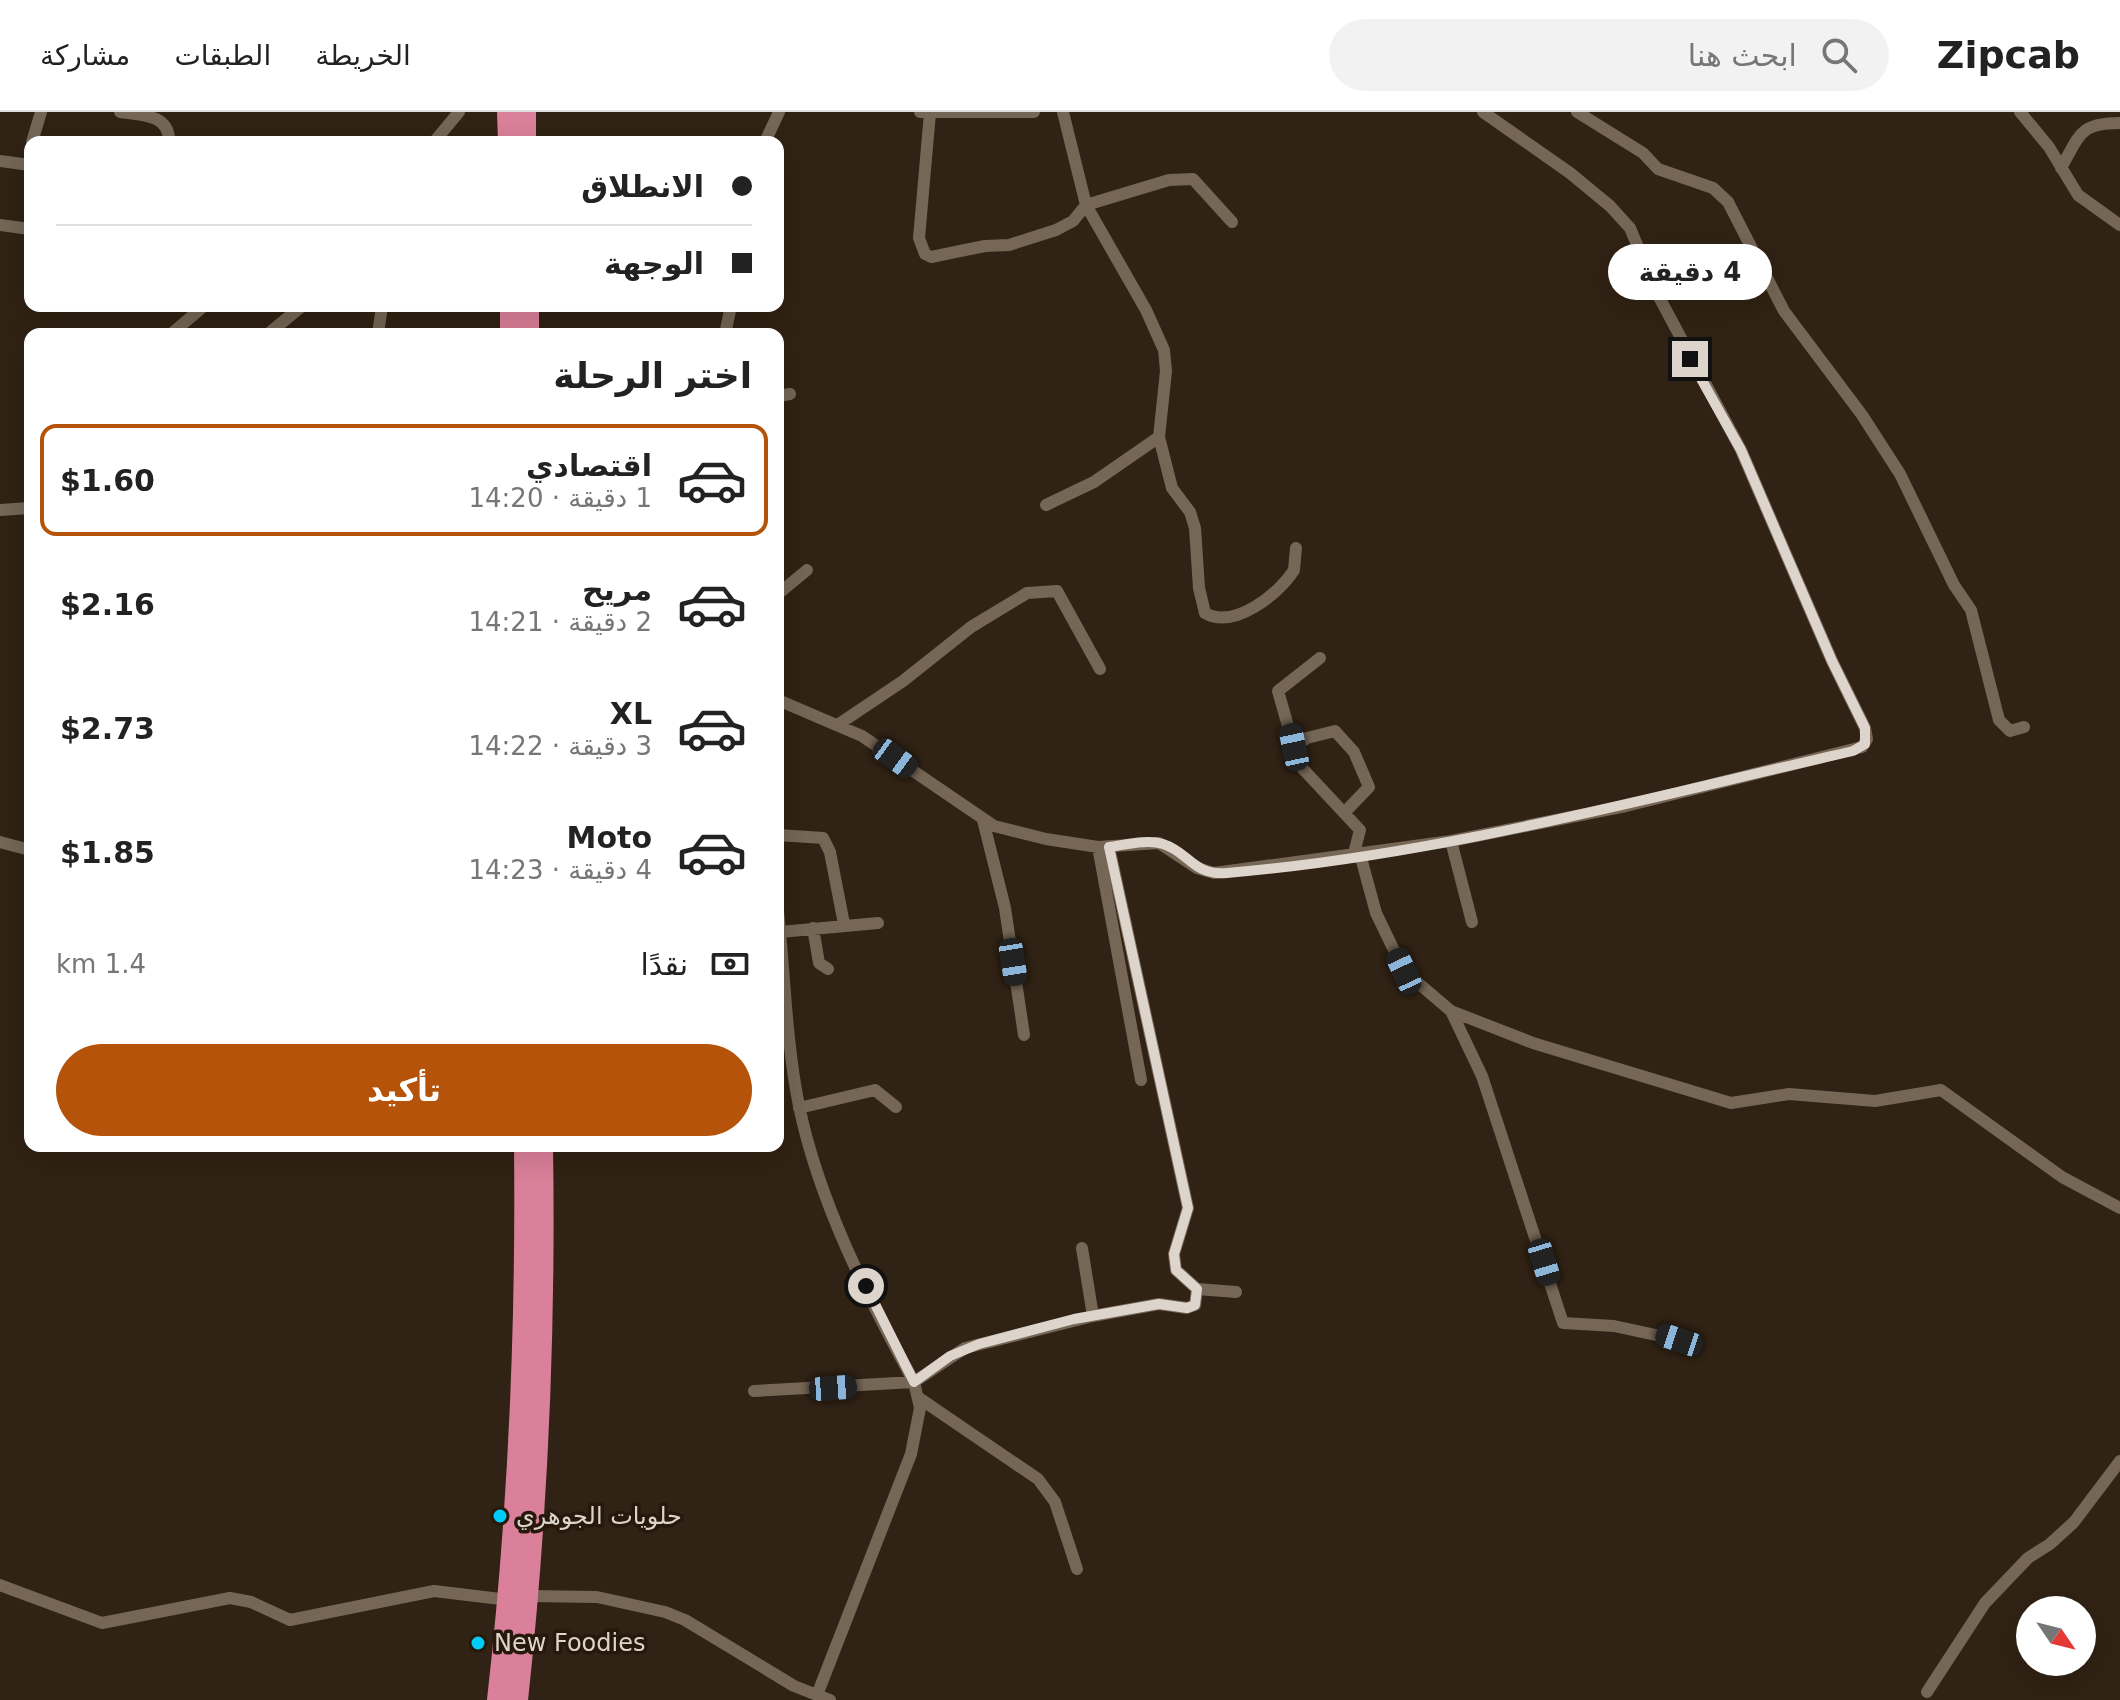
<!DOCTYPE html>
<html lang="ar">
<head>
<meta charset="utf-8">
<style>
  body { margin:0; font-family:"DejaVu Sans","Noto Naskh Arabic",sans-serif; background:#f2f2f2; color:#222; direction:rtl; height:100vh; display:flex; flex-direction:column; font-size:30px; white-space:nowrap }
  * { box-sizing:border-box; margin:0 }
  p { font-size:26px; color:#767676 }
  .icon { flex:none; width:44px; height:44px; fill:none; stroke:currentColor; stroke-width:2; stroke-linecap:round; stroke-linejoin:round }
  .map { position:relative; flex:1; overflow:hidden; direction:ltr }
  .drawer { position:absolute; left:24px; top:216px; width:760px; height:824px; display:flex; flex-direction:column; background:#fff; border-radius:16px; box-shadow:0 8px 32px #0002; direction:rtl }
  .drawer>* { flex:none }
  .banner { position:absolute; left:24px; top:24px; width:760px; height:176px; border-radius:16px; box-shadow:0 8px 32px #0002; direction:rtl; display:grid; align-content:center; height:176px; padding:0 32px; background:#fff }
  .needle { width:52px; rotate:125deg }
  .buttons { position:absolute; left:2016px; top:1484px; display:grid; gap:16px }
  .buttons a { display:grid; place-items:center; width:80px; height:80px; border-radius:50%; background:#fff; box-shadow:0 8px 32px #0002; font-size:40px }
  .end { position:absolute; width:36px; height:36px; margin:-18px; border:10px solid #ddd4cb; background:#111; box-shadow:0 0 0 4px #111 }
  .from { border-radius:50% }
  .bubble { position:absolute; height:56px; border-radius:28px; background:#fff; box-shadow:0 8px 32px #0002; font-size:26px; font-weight:700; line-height:56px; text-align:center; direction:rtl }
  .car { position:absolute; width:24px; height:48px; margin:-24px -12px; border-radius:10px; box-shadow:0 0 6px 2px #0007; background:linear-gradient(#222 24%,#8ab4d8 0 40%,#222 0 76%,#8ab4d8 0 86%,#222 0) }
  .banner b { display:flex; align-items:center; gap:28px; height:76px; font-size:30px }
  .banner b+b { border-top:2px solid #e0e0e0 }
  .banner i { width:20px; height:20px; background:#222 }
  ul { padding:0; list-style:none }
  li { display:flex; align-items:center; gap:24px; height:112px; margin:0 16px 12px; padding:0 16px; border:4px solid transparent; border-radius:16px }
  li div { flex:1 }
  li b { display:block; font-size:30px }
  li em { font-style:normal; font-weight:700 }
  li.active { border-color:#b45309 }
  li>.icon { width:72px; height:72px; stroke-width:1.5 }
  h2 { padding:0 32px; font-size:36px; line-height:96px }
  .pay { display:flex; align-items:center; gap:20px; height:88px; padding:0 32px; font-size:30px }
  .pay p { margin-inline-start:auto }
  .action { display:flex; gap:16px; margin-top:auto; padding:16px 32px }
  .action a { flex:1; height:92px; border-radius:48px; background:#b45309; color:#fff; font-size:32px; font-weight:700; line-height:92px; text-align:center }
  header { display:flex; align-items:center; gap:48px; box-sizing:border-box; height:112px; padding:0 40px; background:#fff; border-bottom:2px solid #e0e0e0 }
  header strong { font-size:38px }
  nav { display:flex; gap:44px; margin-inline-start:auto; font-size:28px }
  .search { width:560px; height:72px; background:#f2f2f2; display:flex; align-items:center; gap:20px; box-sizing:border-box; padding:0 28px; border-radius:44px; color:#767676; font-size:30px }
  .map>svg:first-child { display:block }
</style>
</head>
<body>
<header>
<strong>Zipcab</strong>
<div class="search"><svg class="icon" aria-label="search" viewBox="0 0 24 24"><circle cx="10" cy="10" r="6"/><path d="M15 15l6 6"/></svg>ابحث هنا</div>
<nav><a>الخريطة</a><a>الطبقات</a><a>مشاركة</a></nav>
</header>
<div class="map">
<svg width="2120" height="1588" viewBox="0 0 2120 1588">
  <rect width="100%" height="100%" fill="#302214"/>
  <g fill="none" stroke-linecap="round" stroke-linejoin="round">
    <path stroke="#756656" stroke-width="12" d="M120 0C141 3 170 2 169 30
      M920 0H1034
      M1577 0 1643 41 1658 57 1713 76 1728 90 1784 199 1862 303 1900 362 1954 473 1971 498 1999 608 2010 619 2024 615
      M2020 0 2049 35 2078 83 2120 113
      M930 1 919 126 925 142 931 145 985 134 1009 133 1056 118 1073 109 1086 93 1169 68 1193 67 1232 110
      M32 30 41 0
      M434 30 459 0
      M765 30 779 0
      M0 49 30 53
      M2061 56C2080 23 2079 11 2120 11
      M0 113 30 117
      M171 222 204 194
      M268 222 302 194
      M378 222 382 194
      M725 222 731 194
      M778 284 790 282
      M1159 325 1172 376 1190 400 1195 416 1199 476 1205 501C1234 518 1279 482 1294 458L1296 436
      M1046 393 1094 370 1159 325 1166 259 1164 238 1146 198 1086 93 1063 0
      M0 398 30 396
      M778 482 807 458
      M778 588 862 624 994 714 1046 727 1098 735 1159 731 1197 756 1214 761 1451 729 1626 694 1862 635 1867 627 1865 616 1832 549 1741 338 1659 185 1630 116 1610 94 1570 61 1483 0
      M839 612 903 569 971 515 1027 481 1057 479 1100 557
      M1294 635 1278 579 1320 546
      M1344 701 1369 675 1354 640 1335 619 1307 626 1294 635 1303 657 1360 718 1353 745
      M983 708 1005 796 1024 923
      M778 723 823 726 830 740 844 812
      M1451 729 1472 810
      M0 730 30 738
      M1098 735 1141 968
      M1109 735 1188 1096 1174 1142 1176 1158 1197 1177 1236 1180
      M1360 742 1376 801 1404 859 1451 899 1533 931 1731 991 1789 982 1875 989 1941 978 2062 1065 2120 1096
      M778 799C785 865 786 929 799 994 819 1090 867 1184 914 1270L920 1296 911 1342 817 1583
      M813 816 819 851 828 857
      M780 820 878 811
      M1451 899 1482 964 1563 1211 1614 1214 1679 1228
      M799 996 875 978 896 995
      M1093 1204 1159 1192 1187 1196 1195 1193 1197 1177
      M754 1279 914 1270 965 1236 1093 1204 1082 1136
      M919 1286 1038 1367 1055 1390 1077 1457
      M0 1473 102 1511 230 1486 251 1490 290 1508 434 1479 509 1488
      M528 1484 597 1485 665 1500 685 1508 794 1574 830 1588
      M1927 1580 1985 1491 2028 1446 2050 1432 2074 1410 2120 1349"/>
    <path stroke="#db809a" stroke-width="22" d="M508 0 509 30
      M525 0V30
      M511 194V222
      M528 194V222
      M498 1588C519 1403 527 1220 525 1034
      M517 1588C537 1403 545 1220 542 1034"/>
  </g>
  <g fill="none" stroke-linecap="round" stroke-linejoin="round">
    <path stroke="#ddd4cb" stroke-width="10" d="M866 1174 914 1270 950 1244 979 1232 1074 1207 1159 1192 1187 1196 1195 1193 1197 1177 1176 1158 1174 1142 1188 1096 1109 735C1125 733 1147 727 1163 732 1189 740 1193 764 1227 761 1439 743 1647 686 1853 639L1865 632V616L1832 549 1741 338 1690 247"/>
  </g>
  <g fill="#00cbf9" stroke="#26190b" stroke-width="3">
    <circle cx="500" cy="1404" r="8"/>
    <circle cx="478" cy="1531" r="8"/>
  </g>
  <g text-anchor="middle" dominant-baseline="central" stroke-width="7" stroke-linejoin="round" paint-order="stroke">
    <g font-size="24" fill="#ddd4cb" stroke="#26190b" text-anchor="start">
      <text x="516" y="1404">حلويات الجوهري</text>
      <text x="494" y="1531">New Foodies</text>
    </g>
  </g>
</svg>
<div class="buttons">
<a><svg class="needle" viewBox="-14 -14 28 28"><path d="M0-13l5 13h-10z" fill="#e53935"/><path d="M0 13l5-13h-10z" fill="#767676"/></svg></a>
</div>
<i class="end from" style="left:866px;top:1174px"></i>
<i class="end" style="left:1690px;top:247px"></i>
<div class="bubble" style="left:1608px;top:132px;width:164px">4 دقيقة</div>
<i class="car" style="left:1294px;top:635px;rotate:348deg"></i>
<i class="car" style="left:895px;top:646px;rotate:126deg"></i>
<i class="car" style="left:1013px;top:850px;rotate:171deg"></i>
<i class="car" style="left:1404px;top:859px;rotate:335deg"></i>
<i class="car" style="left:1544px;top:1150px;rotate:163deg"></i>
<i class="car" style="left:1679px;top:1228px;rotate:288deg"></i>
<i class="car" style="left:833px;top:1276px;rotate:86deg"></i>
<div class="banner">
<b><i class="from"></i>الانطلاق</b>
<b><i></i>الوجهة</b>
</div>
<section class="drawer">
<h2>اختر الرحلة</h2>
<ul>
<li class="active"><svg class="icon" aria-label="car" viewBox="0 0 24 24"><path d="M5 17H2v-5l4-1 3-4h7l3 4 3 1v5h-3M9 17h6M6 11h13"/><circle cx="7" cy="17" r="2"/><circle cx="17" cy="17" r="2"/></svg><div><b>اقتصادي</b><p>1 دقيقة · 14:20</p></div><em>$1.60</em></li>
<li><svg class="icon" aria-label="car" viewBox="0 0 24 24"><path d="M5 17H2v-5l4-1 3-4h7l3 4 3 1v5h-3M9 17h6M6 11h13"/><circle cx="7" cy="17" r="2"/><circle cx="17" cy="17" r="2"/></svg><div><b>مريح</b><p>2 دقيقة · 14:21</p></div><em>$2.16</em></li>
<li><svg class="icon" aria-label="car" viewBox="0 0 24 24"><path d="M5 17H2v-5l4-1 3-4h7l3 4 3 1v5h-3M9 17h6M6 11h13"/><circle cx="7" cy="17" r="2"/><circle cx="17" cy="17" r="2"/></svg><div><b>XL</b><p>3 دقيقة · 14:22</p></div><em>$2.73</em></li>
<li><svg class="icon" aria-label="car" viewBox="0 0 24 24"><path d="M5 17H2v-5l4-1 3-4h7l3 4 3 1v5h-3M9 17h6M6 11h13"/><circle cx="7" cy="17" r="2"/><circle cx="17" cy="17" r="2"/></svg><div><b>Moto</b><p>4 دقيقة · 14:23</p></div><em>$1.85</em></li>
</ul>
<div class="pay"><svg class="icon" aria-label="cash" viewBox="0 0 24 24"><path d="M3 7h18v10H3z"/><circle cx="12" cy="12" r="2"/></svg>نقدًا<p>1.4 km</p></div>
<div class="action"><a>تأكيد</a></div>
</section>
</div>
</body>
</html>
